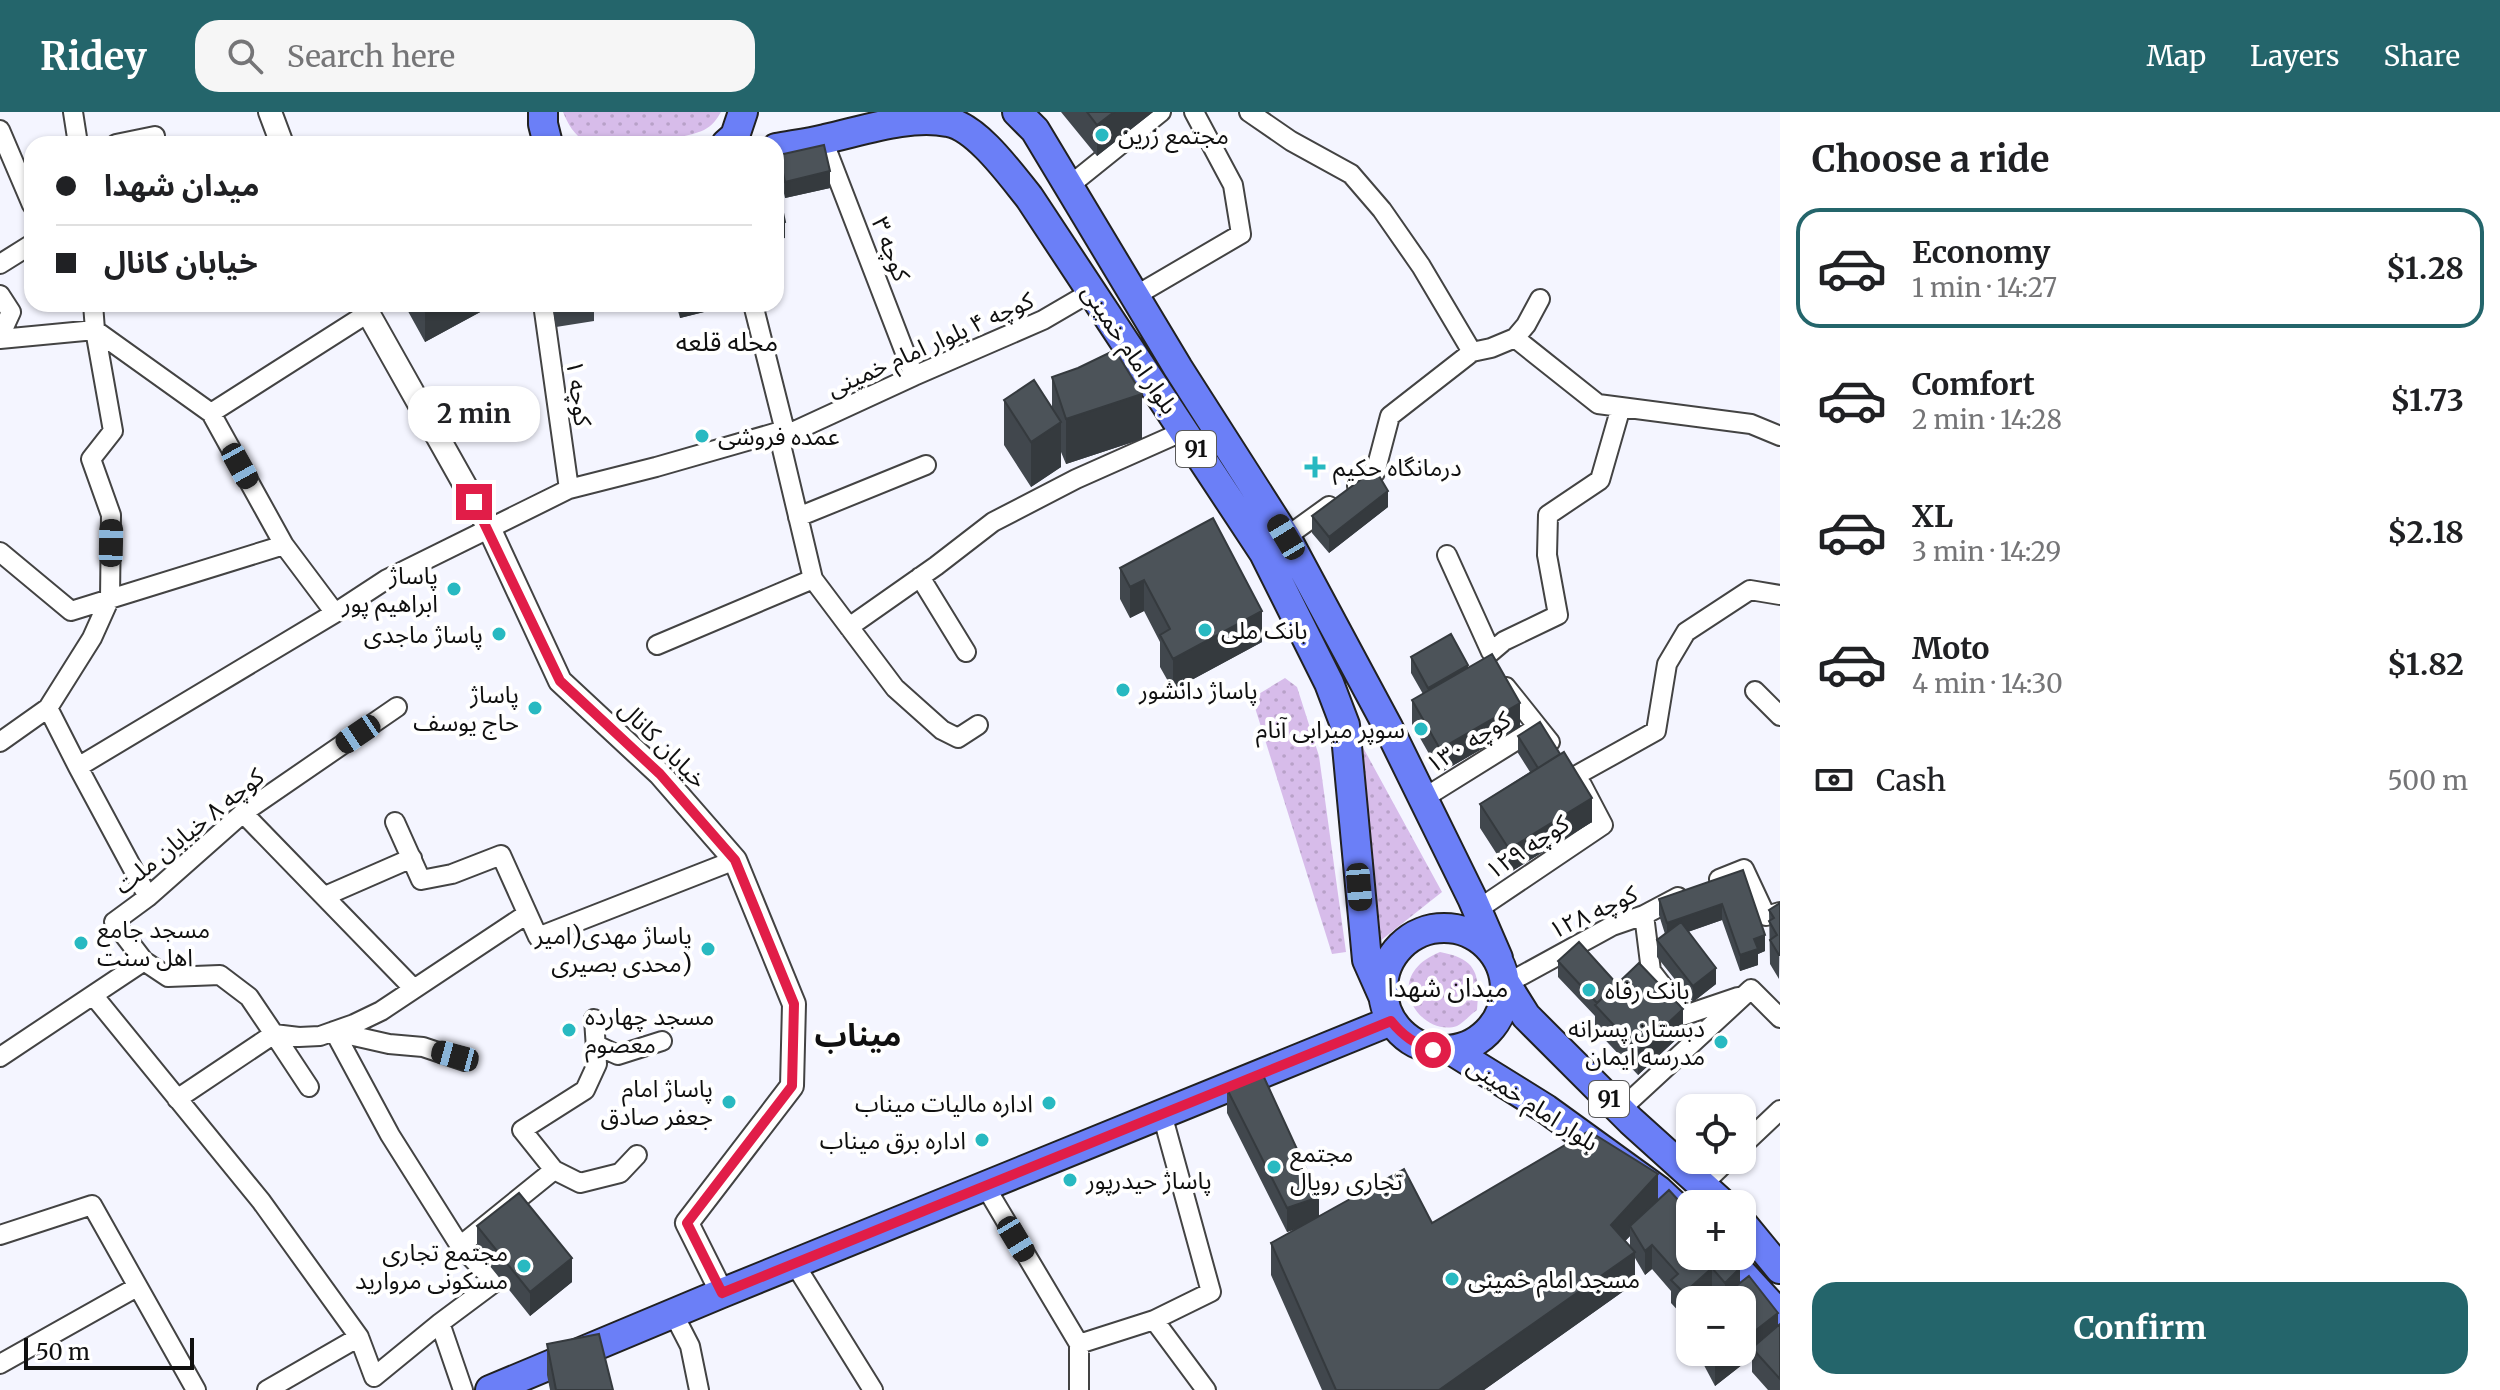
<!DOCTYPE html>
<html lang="en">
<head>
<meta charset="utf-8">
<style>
  body { margin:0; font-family:Merriweather,"Noto Sans Arabic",serif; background:#f6f6f6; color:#202124; height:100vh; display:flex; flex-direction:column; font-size:30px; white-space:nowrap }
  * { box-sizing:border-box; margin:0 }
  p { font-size:26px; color:#757577 }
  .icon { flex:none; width:44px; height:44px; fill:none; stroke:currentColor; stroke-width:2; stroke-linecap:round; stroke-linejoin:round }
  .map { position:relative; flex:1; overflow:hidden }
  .sheet { display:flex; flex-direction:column; background:#fff; width:720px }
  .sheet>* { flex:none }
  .guide { position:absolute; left:24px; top:24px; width:760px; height:176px; border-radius:24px; box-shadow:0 2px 6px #0004; display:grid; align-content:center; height:176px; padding:0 32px; background:#fff }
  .controls { position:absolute; left:1676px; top:982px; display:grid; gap:16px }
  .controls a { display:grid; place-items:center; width:80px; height:80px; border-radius:16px; background:#fff; box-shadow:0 2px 6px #0004; font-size:40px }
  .scale { position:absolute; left:24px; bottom:20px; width:170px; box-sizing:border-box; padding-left:8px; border:4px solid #101010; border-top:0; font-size:22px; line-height:28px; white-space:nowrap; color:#101010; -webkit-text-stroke:6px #fff; paint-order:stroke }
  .end { position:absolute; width:36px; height:36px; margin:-18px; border:10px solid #e11d48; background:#fff; box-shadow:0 0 0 4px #fff }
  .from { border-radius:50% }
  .bubble { position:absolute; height:56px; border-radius:24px; background:#fff; box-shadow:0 2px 6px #0004; font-size:26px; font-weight:700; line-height:56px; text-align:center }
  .car { position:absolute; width:24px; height:48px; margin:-24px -12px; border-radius:10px; box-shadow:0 0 6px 2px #0007; background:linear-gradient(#222 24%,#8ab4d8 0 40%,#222 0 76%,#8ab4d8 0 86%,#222 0) }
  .guide b { display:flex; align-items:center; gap:28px; height:76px; font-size:30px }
  .guide b+b { border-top:2px solid #e0e0e0 }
  .guide i { width:20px; height:20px; background:#202124 }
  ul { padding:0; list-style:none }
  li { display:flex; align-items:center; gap:24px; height:120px; margin:0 16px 12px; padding:0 16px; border:4px solid transparent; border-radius:24px }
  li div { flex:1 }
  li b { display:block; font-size:30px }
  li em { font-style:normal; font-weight:700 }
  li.current { border-color:#24656b }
  li>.icon { width:72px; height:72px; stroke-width:1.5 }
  h2 { padding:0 32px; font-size:36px; line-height:96px }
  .pay { display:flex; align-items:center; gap:20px; height:88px; padding:0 32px; font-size:30px }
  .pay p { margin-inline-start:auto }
  .action { display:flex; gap:16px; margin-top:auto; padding:16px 32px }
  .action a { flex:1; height:92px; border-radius:24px; background:#24656b; color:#fff; font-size:32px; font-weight:700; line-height:92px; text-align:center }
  header { display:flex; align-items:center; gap:48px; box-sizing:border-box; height:112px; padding:0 40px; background:#24656b; color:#fff }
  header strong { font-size:38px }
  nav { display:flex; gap:44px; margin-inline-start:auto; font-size:28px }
  .search { width:560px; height:72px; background:#f6f6f6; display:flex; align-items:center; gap:20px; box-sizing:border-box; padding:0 28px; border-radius:24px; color:#757577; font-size:30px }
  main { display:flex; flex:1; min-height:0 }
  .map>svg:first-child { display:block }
</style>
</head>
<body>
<header>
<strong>Ridey</strong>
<div class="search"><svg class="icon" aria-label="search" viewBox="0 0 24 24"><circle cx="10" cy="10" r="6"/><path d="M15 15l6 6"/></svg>Search here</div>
<nav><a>Map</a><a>Layers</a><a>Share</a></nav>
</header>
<main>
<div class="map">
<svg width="1780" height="1278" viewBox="0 0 1780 1278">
  <defs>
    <pattern id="grass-dots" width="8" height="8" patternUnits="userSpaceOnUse" patternTransform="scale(2)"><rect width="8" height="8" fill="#d7bcea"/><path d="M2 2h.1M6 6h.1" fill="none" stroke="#b8a1c8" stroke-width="1.8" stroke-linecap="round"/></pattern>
  </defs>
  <rect width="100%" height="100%" fill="#f4f5ff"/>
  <path fill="url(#grass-dots)" d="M563 0H721C717 7 712 14 704 18 687 27 601 38 586 30 574 23 568 12 563 0Z
    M1285 566 1297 575 1319 644 1346 840 1332 842 1252 586Z
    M1360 630 1442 780 1375 833Z
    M1440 840C1478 847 1480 863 1477 898 1471 902 1463 911 1457 914 1421 926 1378 865 1440 840Z"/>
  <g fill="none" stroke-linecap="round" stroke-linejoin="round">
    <g stroke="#434343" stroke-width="22">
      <path id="minor" d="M73 0 78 32
        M1249 0 1291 29 1351 62 1382 98 1421 154 1472 240
        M0 18 32 93
        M823 28 914 264
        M116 32 155 24
        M1069 74 1161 0
        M0 152 32 132
        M0 183 11 200 0 224
        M1135 184 1241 122 1233 73 1194 0
        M93 192 95 218 211 301
        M543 192 569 377
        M753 192 786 323
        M1515 226 1598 292 1751 312 1780 324
        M0 227 95 218 113 319 91 347 111 403 110 486 92 526 48 596
        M778 320 813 467 895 576 942 618 958 626 978 613
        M786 323 914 264 1043 208 1091 180
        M1357 374 1375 361 1390 304 1472 240 1491 236 1515 226 1526 213 1540 187
        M798 405 926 353
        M1286 425 1329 394
        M284 433 335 501
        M0 440 71 499 284 433 211 301 368 201
        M1447 443 1491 540 1504 529 1558 503 1547 443 1548 403 1600 368 1621 295
        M920 465 966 540
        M849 515 936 454 993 410 1076 367 1184 319
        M657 533 813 467
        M1506 575 1550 630
        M1755 579 1780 604
        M0 630 48 596 78 655 335 501 387 467 569 377 656 355 778 320 786 323
        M78 655 148 785
        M1577 663 1656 619 1667 552 1686 520 1750 478 1780 483
        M1424 686 1538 615
        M243 701 414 877
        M395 710 421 768 452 762 501 743 538 825 735 748
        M1719 767 1744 757 1766 804 1780 800
        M325 784 412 746
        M1477 798 1603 713 1582 673
        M1644 803 1651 859 1685 903 1738 885
        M144 849 168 865 220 863 249 885 274 922 177 987
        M1506 872 1612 814 1644 803 1678 785
        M93 883 261 1089 359 1225 374 1265 440 1211 495 1170 460 1134 554 1058
        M594 907 597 952 585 978 522 1018 554 1058 580 1071 620 1061 637 1043
        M334 919 390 1023 460 1134
        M336 920 389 932 423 935 465 949
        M274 922 299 925 320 924 354 912 381 899 527 802
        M274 922 309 975
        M596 933 618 943 662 929
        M0 945 144 849 114 810 148 785 243 701 397 595
        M1620 998 1751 877 1780 906
        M1742 1034 1780 998
        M1702 1073 1728 1048
        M985 1074 1079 1232 1154 1208 1206 1278
        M0 1123 92 1093 196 1278
        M794 1151 873 1278
        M673 1201 690 1234 699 1278
        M1154 1208 1211 1180 1162 1002
        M440 1211 463 1278
        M0 1252 137 1175
        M267 1278 359 1225
        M1079 1278V1232"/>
    </g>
    <g stroke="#434343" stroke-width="26">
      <path id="tertiary" d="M270 0 282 32
        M363 192 489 416 560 569 660 662 735 748 794 892 792 974 687 1111 722 1181"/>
    </g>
    <g stroke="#212121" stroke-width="32">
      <path id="primary" d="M543 0V12L548 32
        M1017 0 1035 18 1178 256 1286 425 1388 615 1472 786 1498 846
        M726 32 735 24 743 0
        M776 36C792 33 809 31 825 27 862 19 910 2 948 10 977 15 1011 63 1029 85L1264 441 1329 571 1345 613 1367 848 1383 884
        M1383 877a61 61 0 1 1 122 0a61 61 0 1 1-122 0Z
        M1506 872 1526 904 1631 1009 1723 1092
        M1451 938 1546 997 1658 1078 1690 1108
        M1742 1111 1780 1157
        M1726 1144 1780 1203
        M490 1278 722 1181 1391 909"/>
    </g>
    <use href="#minor" stroke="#fff" stroke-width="18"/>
    <use href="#tertiary" stroke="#fff" stroke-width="22"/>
    <use href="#primary" stroke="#6b7ff7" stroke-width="28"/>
  </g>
  <path fill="#41474d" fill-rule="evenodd" d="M1061 0H1153L1097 44Z
    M779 43 830 76 785 86 779 59Z
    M404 192H495L425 230Z
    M552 192H594V209L556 215Z
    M676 192H724V195L680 206Z
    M1052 265 1142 327 1066 352 1061 340V355L1031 375 1004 333V288L1052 295Z
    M1388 395 1329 441 1312 421V404Z
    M1120 456 1262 530 1173 578 1160 555V530L1144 499 1130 506 1120 487Z
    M1411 545 1468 556 1520 615 1440 661 1412 612V588L1423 582 1411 561Z
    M1518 624 1592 710 1509 761 1480 716V692L1530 660 1518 641Z
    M1743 758 1765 839 1758 842V853L1740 859 1722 808 1688 820 1716 872 1693 890 1657 845V828L1665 822 1659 803V787Z
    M1780 791 1779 867 1770 852 1769 798Z
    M1558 849 1617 872 1683 921 1638 963 1595 917V904L1558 865Z
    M1227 977 1319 1104 1432 1111 1658 1088 1740 1171 1778 1214 1780 1212V1278H1768L1752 1260V1245L1715 1274 1697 1240H1742L1718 1188 1712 1180 1703 1188H1690L1684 1205 1671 1191V1179L1652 1157 1645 1163 1635 1146V1171L1484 1278H1322L1271 1163V1131L1296 1117 1287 1120 1227 1001ZM1630 1124V1135L1625 1129Z
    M477 1114 572 1170 530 1204 477 1138Z
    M547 1232 613 1278H550L547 1263Z"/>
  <path fill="#353a3e" d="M1114 0H1153L1097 44V13Z
    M830 59V76L785 86V70Z
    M785 110V126L776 128V112Z
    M437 192H495L425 230V199Z
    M680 192H724V195L680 206Z
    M1142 282V327L1066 352V307Z
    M1061 310V355L1031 375V330Z
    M1388 379V395L1329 441V425Z
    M1144 468V499L1130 506V475Z
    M1262 499V530L1173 578V547Z
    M1468 553V569L1428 592V576Z
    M1520 591V615L1440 661V637Z
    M1592 686V710L1509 761V737Z
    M1722 792V808L1667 827V811Z
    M1765 823V839L1758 842V853L1740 859V843L1754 827Z
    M1716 856V872L1693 890V874Z
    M1683 897V921L1638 963V939Z
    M1658 1062V1094L1630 1114V1124L1611 1144V1113Z
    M1319 1085V1109L1287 1120V1096Z
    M1652 1133V1157L1645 1163V1139Z
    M1635 1140V1171L1484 1278H1439Z
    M572 1146V1170L530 1204V1180Z
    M1712 1156V1180L1703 1188H1690V1200L1684 1205V1181Z
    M1740 1156V1180L1725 1188V1171Z
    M1778 1201V1225L1752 1236V1245L1715 1274V1250L1728 1240H1742V1229Z"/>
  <path fill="#4c5359" stroke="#353a3e" stroke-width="2" d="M1087 0H1114L1097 13Z
    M824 33 830 59 785 70 779 43Z
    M776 68 785 110 776 112Z
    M421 192H437L425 199Z
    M555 192H594V193L556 199Z
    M1115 238 1142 282 1066 307 1052 265 1078 256Z
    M1034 268 1061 310 1031 330 1004 288Z
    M1375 357 1388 379 1329 425 1312 404Z
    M1213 406 1262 499 1173 547 1160 523 1170 517 1144 468 1130 475 1120 456Z
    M1451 522 1468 553 1428 576 1411 545Z
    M1492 542 1520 591 1440 637 1412 588Z
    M1540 610 1560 642 1538 656 1518 624Z
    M1564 640 1592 686 1509 737 1480 692Z
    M1743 758 1765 823 1754 827 1758 837 1740 843 1722 792 1667 811 1659 787Z
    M1780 791V843H1779L1770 828 1777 823 1769 809 1774 806 1769 798Z
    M1681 810 1716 856 1693 874 1657 828Z
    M1579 830 1617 872 1597 891 1558 849Z
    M1639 851 1683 897 1638 939 1595 893Z
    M1262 961 1319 1085 1287 1096 1227 977Z
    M1589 1019 1658 1062 1611 1113 1635 1140 1439 1278H1336L1271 1131 1404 1057 1432 1111Z
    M1669 1078 1690 1101V1144H1729L1740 1156 1725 1171 1712 1156 1684 1181 1671 1168 1678 1162 1652 1133 1645 1139 1630 1114Z
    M519 1081 572 1146 530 1180 477 1114Z
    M1749 1164 1778 1201 1742 1229V1188H1718Z
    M1780 1212V1267L1752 1236Z
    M599 1222 613 1278H556L547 1232Z
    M1709 1240H1728L1715 1250Z"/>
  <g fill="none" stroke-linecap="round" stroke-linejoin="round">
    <path stroke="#e11d48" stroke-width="10" d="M474 390 560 569 660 662 735 748 794 892 792 974 687 1111 722 1181 1391 909C1403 924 1415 932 1433 938"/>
  </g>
  <g fill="#28b9c1" stroke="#fff" stroke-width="3">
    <circle cx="1102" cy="23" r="8"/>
    <circle cx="702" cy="324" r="8"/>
    <path d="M1311 343h8v8h8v8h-8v8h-8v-8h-8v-8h8z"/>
    <circle cx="454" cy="477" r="8"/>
    <circle cx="1205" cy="518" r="8"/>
    <circle cx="499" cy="522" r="8"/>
    <circle cx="1123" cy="578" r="8"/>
    <circle cx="535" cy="596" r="8"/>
    <circle cx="1421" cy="617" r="8"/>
    <circle cx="81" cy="831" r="8"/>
    <circle cx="708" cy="837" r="8"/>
    <circle cx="1589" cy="878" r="8"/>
    <circle cx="569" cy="918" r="8"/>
    <circle cx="1721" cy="930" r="8"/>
    <circle cx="729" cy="990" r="8"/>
    <circle cx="1049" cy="991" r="8"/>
    <circle cx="982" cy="1028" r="8"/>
    <circle cx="1274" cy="1055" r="8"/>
    <circle cx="1070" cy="1068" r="8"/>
    <circle cx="524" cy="1154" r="8"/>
    <circle cx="1452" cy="1167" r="8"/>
  </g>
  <g text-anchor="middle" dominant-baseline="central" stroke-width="8" stroke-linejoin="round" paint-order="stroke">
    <g fill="#fff" stroke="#585858" stroke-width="2">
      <rect x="1176" y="319" width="40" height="36" rx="6"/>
      <rect x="1589" y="969" width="40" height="36" rx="6"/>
    </g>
    <g font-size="22" font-weight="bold" fill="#101010">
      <text x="1196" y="337">91</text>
      <text x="1609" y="987">91</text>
    </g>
    <g font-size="24" fill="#101010" stroke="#fff" text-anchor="start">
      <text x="1118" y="23">مجتمع زرین</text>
      <text x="718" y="324">عمده فروشی</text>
      <text x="1333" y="355">درمانگاه حکیم</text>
      <text x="438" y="463" text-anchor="end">پاساژ<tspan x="438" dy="28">ابراهیم پور</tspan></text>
      <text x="1221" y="518">بانک ملی</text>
      <text x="483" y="522" text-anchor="end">پاساژ ماجدی</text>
      <text x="1139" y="578">پاساژ دانشور</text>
      <text x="519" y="582" text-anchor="end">پاساژ<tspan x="519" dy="28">حاج یوسف</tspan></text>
      <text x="1405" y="617" text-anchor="end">سوپر میرابی آنام</text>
      <text x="97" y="817">مسجد جامع<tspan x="97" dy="28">اهل سنت</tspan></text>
      <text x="692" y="823" text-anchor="end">پاساژ مهدی(امیر<tspan x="692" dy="28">محدی بصیری)</tspan></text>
      <text x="1605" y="878">بانک رفاه</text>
      <text x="585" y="904">مسجد چهارده<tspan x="585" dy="28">معصوم</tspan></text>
      <text x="1705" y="916" text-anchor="end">دبستان پسرانه<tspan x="1705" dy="28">مدرسه ایمان</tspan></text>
      <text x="713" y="976" text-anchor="end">پاساژ امام<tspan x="713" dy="28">جعفر صادق</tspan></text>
      <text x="1033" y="991" text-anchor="end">اداره مالیات میناب</text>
      <text x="966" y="1028" text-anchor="end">اداره برق میناب</text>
      <text x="1290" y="1041">مجتمع<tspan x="1290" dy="28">تجاری رویال</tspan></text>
      <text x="1086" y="1068">پاساژ حیدرپور</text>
      <text x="508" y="1140" text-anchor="end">مجتمع تجاری<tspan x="508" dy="28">مسکونی مروارید</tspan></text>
      <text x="1468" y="1167">مسجد امام خمینی</text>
    </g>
    <g font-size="24" fill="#101010" stroke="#fff">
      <text transform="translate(891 137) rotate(69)">کوچه ۳</text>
      <text transform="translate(930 232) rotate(-24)">کوچه ۴ بلوار امام خمینی</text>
      <text transform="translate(1130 237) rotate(56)">بلوار امام خمینی</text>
      <text transform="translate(579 281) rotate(82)">کوچه ۱</text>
      <text transform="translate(1468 630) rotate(-32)">کوچه ۱۳۰</text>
      <text transform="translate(663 632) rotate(45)">خیابان کانال</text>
      <text transform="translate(189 719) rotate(-39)">کوچه ۸ خیابان ملت</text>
      <text transform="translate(1527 735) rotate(-34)">کوچه ۱۲۹</text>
      <text transform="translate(1593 800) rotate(-25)">کوچه ۱۲۸</text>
      <text transform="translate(1533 992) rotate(33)">بلوار امام خمینی</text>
    </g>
    <g font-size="26" fill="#101010" stroke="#fff">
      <text x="727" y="229">محله قلعه</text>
      <text x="1448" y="875">میدان شهدا</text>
    </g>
    <g font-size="32" font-weight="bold" fill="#101010" stroke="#fff">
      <text x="858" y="923">میناب</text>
    </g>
  </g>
</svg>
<div class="controls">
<a><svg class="icon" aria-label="locate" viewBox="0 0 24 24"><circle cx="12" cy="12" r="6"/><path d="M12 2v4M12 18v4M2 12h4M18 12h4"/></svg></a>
<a>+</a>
<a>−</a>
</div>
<div class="scale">50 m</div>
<i class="end from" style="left:1433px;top:938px"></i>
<i class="end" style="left:474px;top:390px"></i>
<div class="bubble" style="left:408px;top:274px;width:132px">2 min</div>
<i class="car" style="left:240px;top:354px;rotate:151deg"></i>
<i class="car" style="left:1286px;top:425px;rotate:329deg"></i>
<i class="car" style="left:111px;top:431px;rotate:1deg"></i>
<i class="car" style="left:358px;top:622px;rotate:236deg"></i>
<i class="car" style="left:1359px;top:775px;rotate:175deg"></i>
<i class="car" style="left:455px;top:944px;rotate:285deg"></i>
<i class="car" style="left:1016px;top:1127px;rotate:149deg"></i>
<div class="guide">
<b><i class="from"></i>میدان شهدا</b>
<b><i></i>خیابان کانال</b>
</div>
</div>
<section class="sheet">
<h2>Choose a ride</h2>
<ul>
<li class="current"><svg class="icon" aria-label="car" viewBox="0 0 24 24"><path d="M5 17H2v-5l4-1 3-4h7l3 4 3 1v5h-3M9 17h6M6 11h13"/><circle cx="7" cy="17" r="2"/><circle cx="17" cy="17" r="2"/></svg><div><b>Economy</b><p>1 min · 14:27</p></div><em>$1.28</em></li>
<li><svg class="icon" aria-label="car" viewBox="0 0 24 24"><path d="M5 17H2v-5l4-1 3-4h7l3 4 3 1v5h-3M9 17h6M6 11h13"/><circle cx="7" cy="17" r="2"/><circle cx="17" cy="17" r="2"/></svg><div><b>Comfort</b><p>2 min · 14:28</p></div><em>$1.73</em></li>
<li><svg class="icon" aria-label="car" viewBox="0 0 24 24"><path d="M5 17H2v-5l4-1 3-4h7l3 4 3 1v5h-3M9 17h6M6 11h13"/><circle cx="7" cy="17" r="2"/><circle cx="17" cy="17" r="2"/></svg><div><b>XL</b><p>3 min · 14:29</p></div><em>$2.18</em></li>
<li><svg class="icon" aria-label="car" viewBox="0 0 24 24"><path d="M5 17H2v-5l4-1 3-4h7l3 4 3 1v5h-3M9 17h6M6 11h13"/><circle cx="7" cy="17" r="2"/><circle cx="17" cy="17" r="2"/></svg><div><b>Moto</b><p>4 min · 14:30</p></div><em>$1.82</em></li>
</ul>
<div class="pay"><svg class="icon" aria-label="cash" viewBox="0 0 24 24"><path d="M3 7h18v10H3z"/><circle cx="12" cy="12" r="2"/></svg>Cash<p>500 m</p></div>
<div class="action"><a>Confirm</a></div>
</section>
</main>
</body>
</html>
